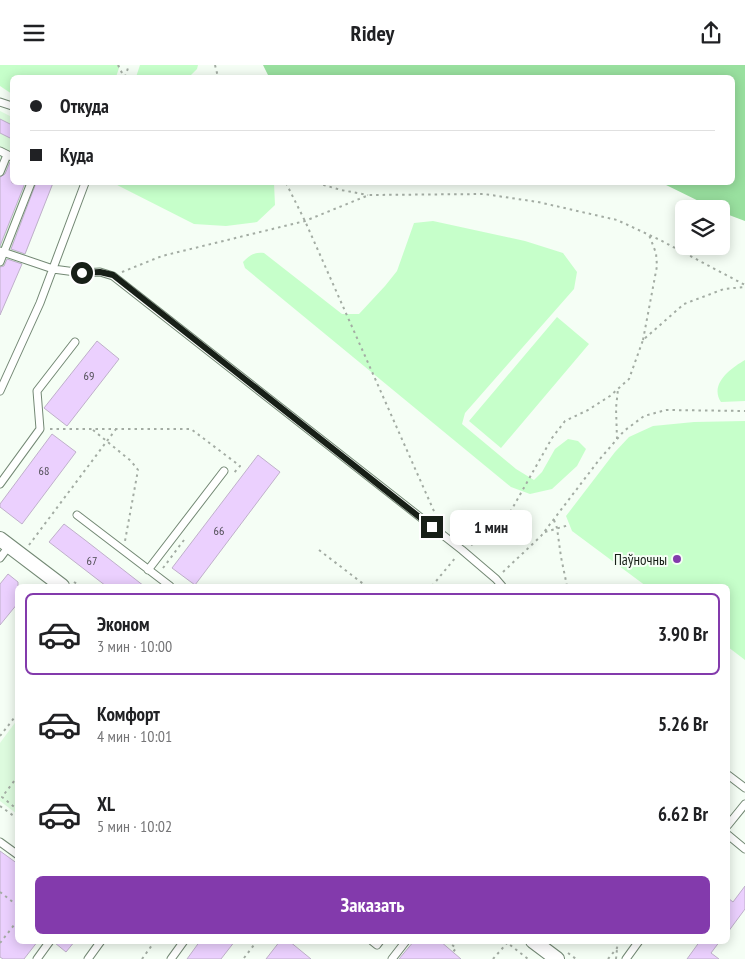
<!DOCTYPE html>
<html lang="ru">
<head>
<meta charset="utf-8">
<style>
  body { margin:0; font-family:"PT Sans Narrow",sans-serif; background:#f2f2f2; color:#202124; height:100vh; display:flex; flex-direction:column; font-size:19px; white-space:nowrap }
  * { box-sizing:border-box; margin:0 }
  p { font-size:16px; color:#757577 }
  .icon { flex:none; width:28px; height:28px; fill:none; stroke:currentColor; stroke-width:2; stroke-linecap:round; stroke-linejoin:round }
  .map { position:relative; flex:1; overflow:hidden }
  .side { position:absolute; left:15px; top:519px; width:715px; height:360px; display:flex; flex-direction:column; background:#fff; border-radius:8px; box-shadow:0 2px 12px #0003 }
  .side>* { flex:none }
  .top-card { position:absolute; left:10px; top:10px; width:725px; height:110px; border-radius:8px; box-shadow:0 2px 12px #0003; display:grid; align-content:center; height:110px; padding:0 20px; background:#fff }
  .tools { position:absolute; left:675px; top:135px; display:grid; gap:10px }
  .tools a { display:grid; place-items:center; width:55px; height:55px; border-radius:8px; background:#fff; box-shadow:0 2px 12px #0003; font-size:25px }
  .end { position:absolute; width:22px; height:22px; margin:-11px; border:6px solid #171f17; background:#fff; box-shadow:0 0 0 2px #fff }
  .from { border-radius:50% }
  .bubble { position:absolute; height:35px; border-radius:8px; background:#fff; box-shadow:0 2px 12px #0003; font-size:16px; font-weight:700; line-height:35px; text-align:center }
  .top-card b { display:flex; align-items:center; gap:18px; height:48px; font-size:19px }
  .top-card b+b { border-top:1px solid #e0e0e0 }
  .top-card i { width:12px; height:12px; background:#202124 }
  ul { padding:9px 0 0; list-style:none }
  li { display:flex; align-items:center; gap:15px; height:82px; margin:0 10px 8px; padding:0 10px; border:2px solid transparent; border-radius:8px }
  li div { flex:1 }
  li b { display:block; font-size:19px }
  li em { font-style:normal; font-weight:700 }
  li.selected { border-color:#833aac }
  li>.icon { width:45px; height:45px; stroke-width:1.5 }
  .button { display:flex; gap:10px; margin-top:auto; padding:10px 20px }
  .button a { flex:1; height:58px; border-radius:8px; background:#833aac; color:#fff; font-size:20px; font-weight:700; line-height:58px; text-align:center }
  header { display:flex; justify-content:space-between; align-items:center; height:65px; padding:0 20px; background:#fff; font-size:22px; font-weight:700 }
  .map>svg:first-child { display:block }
</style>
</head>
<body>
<header><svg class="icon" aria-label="menu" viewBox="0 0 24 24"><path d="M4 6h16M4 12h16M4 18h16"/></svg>Ridey<svg class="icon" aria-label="share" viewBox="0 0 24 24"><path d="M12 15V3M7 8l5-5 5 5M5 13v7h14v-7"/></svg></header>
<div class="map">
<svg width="745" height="894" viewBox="0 0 745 894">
  <rect width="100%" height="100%" fill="#f5fef5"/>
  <path fill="#ddfbde" d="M0 46 12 52V118H53L22 198 0 250Z
    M17 655V749L0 736V678Z"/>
  <path fill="#c6ffca" d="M0 0H120L116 12H12V29L0 21Z
    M140 0H198L197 4 189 12H136Z
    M114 118H274L275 140 257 157 226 161 194 159 119 121Z
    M433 156 525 176 563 188 577 207 574 224 465 348 462 359 516 404 534 415 542 407 555 384 568 374 578 376 586 384 577 401 552 424 530 429 511 422 245 203 243 197C250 190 254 187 264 188L342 249H359L385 221 397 206 414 158Z
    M557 252 589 279 501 383 469 356Z
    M745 295V336L721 337C709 319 731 303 745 295Z
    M745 356V595L728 582V521H646L572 466 566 451 615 387 629 372 653 361 694 357Z"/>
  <path fill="#99e09f" d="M263 0H745V156L721 147V144H715L662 118H732V12H269Z"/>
  <path fill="#ebd0fe" stroke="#bfb0ca" d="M0 54 12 60V74L0 68Z
    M10 97H12V118H25L0 181V112L5 109Z
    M36 118H53L25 189 11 184Z
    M7 194 22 199 0 250V202L4 201Z
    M97 276 119 294 67 361 44 343Z
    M52 369 76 387 22 459 0 442V439Z
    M258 390 280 407 195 520 172 503Z
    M64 459 85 475 144 521H106L49 477Z
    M8 509 18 517V538L0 560V519Z
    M0 786 18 799V876H38L24 894H3L0 892Z
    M745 821V844L728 867V833L733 837Z
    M55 876H75L66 887 55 878Z
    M200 876H235L221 894H187Z
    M280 876H289L311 894H266Z
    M414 876H440L461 894H399Z
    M700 876H720L711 888 719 894H687Z"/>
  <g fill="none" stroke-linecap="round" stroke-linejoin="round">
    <g stroke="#738874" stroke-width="9">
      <path id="service" d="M0 37 12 41
        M0 86 12 92
        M0 107 7 90
        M0 186 53 204 83 208 100 207 113 211 462 485 496 514 502 521
        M0 197 31 118
        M0 326 40 238 85 118
        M0 419 40 364 37 326 75 277
        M77 450 170 521
        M0 493 9 481
        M148 505 224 406
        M728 710 745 723
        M728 760 745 739
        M728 770 745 784
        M0 777 18 790
        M372 876 377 880 380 876
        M37 894 50 876
        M88 894 101 876
        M171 894 184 876
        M392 894 406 876
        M626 894 639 876"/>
    </g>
    <g stroke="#738874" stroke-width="16">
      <path id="minor" d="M0 474 62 521
        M533 876 557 894"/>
    </g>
    <path stroke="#a3aca3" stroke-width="2" stroke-dasharray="2.5 4" stroke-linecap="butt" d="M118 0 124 12
      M215 0 218 12
      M125 12 129 0
      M286 118 305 156 437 453
      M317 118 341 125 368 130
      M122 207 162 191 305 156 369 130 484 129 538 137 617 155 660 175 745 220
      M643 275 657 201 656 188 649 170
      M50 364H191L240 401 233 409
      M93 365 131 396 138 405 125 476
      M617 374 616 343 618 324
      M554 455 557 463 561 492 567 521
      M545 467 569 460
      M29 480 116 364
      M471 480 483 474 508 451 552 373 565 356 588 345 610 331 629 314 643 275 684 239 724 224 745 222
      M319 485 366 521
      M163 503 184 475
      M503 507 541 471 599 395 624 366 644 351 666 345 745 346
      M74 517 80 521
      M432 521 456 492
      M0 671 18 648
      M18 711 2 732 18 745
      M0 741 18 754
      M0 827 18 841
      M447 876 456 883 453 887
      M505 876 528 894
      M0 878 18 855
      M568 888 576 894
      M244 893 257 876
      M142 894 155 876
      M493 894 507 878
      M608 894 617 883 618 876
      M616 894 617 884"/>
    <use href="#service" stroke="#fff" stroke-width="7"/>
    <use href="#minor" stroke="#fff" stroke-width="14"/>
  </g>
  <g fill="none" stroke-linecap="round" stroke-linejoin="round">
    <path stroke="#171f17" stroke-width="6" d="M82 208 100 207 113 210 432 462"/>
  </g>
  <circle fill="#833aac" stroke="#f5fef5" stroke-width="2" cx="677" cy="494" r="5"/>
  <g text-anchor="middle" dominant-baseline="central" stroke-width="4" stroke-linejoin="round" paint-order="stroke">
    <g font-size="12" fill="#4c4b51">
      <text x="89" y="310">69</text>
      <text x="44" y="405">68</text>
      <text x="219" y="465">66</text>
      <text x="92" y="495">67</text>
    </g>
    <g font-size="15" fill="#171f17" stroke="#f5fef5" text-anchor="end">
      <text x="667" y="494">Паўночны</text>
    </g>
  </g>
</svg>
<div class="tools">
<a><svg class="icon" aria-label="layers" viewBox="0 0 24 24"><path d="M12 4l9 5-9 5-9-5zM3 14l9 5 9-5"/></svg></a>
</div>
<i class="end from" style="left:82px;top:208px"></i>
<i class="end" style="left:432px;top:462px"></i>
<div class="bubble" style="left:450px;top:445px;width:82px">1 мин</div>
<div class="top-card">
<b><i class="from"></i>Откуда</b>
<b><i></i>Куда</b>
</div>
<section class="side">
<ul>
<li class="selected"><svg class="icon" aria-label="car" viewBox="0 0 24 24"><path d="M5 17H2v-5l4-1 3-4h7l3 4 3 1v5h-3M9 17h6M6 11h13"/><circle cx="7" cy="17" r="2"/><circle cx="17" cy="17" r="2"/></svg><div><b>Эконом</b><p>3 мин · 10:00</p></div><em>3.90 Br</em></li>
<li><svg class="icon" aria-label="car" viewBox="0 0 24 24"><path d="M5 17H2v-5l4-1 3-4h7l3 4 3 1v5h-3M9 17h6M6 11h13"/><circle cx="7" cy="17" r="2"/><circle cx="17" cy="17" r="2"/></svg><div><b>Комфорт</b><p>4 мин · 10:01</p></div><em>5.26 Br</em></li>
<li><svg class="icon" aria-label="car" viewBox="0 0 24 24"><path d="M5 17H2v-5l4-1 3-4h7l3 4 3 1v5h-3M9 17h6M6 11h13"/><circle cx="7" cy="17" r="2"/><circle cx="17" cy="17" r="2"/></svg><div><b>XL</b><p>5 мин · 10:02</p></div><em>6.62 Br</em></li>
</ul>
<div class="button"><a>Заказать</a></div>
</section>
</div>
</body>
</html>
